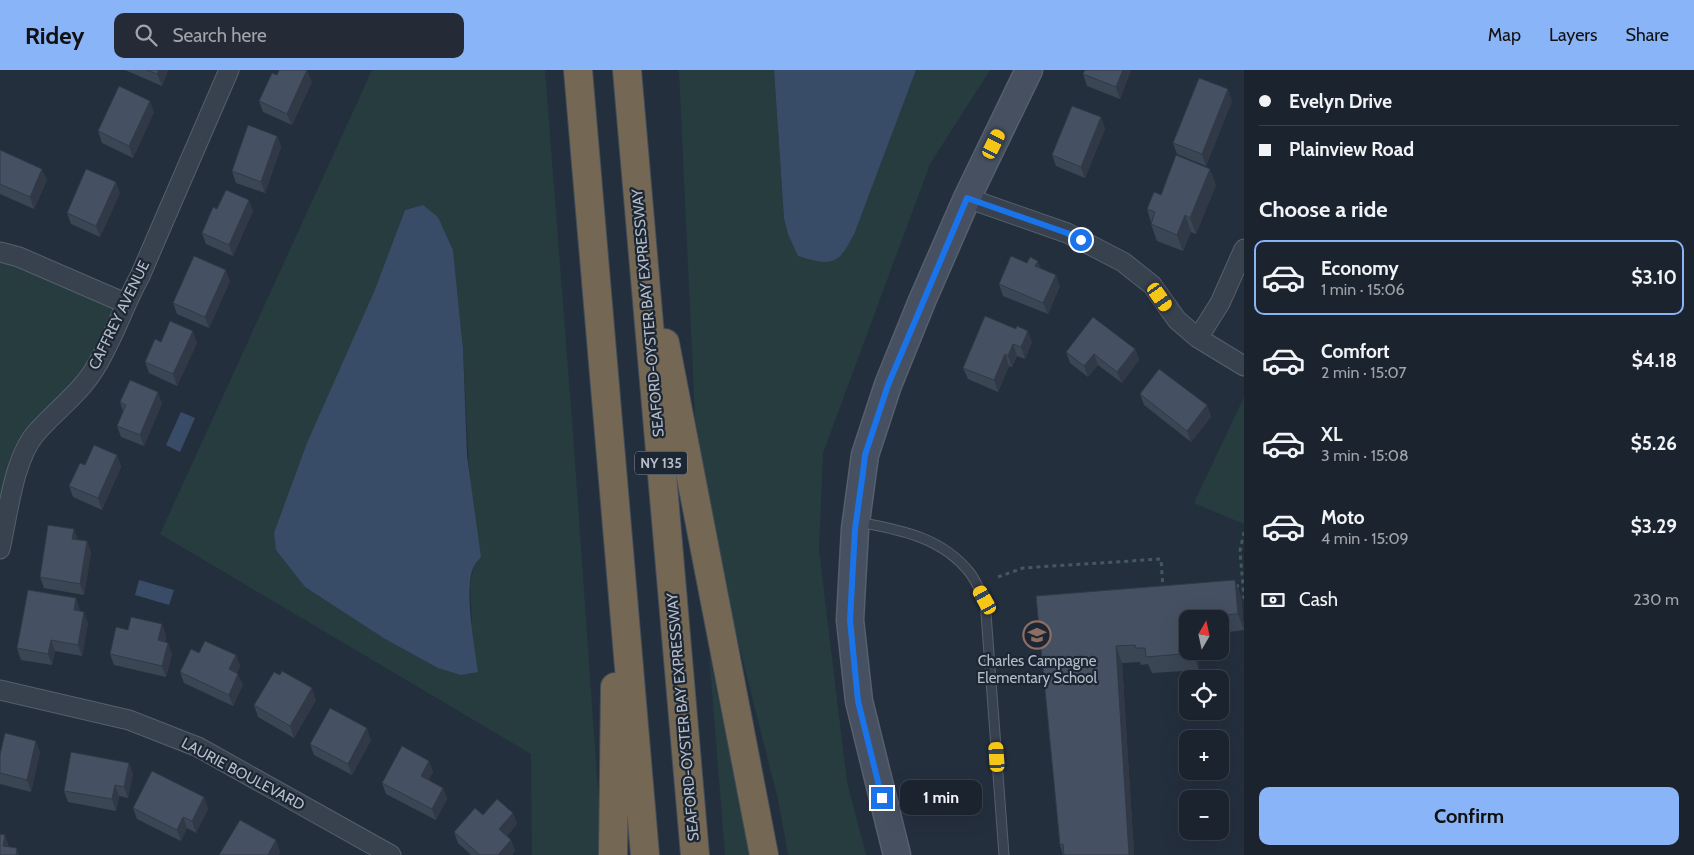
<!DOCTYPE html>
<html lang="en">
<head>
<meta charset="utf-8">
<style>
  body { margin:0; font-family:Cabin,sans-serif; background:#242b36; color:#f1f3f6; height:100vh; display:flex; flex-direction:column; font-size:19px; white-space:nowrap }
  * { box-sizing:border-box; margin:0 }
  p { font-size:16px; color:#a0a4aa }
  .icon { flex:none; width:28px; height:28px; fill:none; stroke:currentColor; stroke-width:2; stroke-linecap:round; stroke-linejoin:round }
  .map { position:relative; flex:1; overflow:hidden }
  .panel { display:flex; flex-direction:column; background:#1b232e; width:450px }
  .panel>* { flex:none }
  .top-card { display:grid; align-content:center; height:110px; padding:0 15px; background:#1b232e }
  .needle { width:32px; rotate:9deg }
  .controls { position:absolute; left:1179px; top:540px; display:grid; gap:10px }
  .controls a { display:grid; place-items:center; width:50px; height:50px; border-radius:10px; background:#1b232e; box-shadow:0 5px 20px #0002,0 0 0 1px #39404a; font-size:25px }
  .end { position:absolute; width:22px; height:22px; margin:-11px; border:6px solid #1a73e8; background:#fff; box-shadow:0 0 0 2px #fff }
  .from { border-radius:50% }
  .bubble { position:absolute; height:35px; border-radius:10px; background:#1b232e; box-shadow:0 5px 20px #0002,0 0 0 1px #39404a; font-size:16px; font-weight:800; line-height:35px; text-align:center }
  .car { position:absolute; width:15px; height:30px; margin:-15px -8px; border-radius:6px; box-shadow:0 0 4px 1px #0007; background:linear-gradient(#f5c518 24%,#345 0 40%,#f5c518 0 76%,#345 0 86%,#f5c518 0) }
  .top-card b { display:flex; align-items:center; gap:18px; height:48px; font-size:19px }
  .top-card b+b { border-top:1px solid #39404a }
  .top-card i { width:12px; height:12px; background:#f1f3f6 }
  ul { padding:0; list-style:none }
  li { display:flex; align-items:center; gap:15px; height:75px; margin:0 10px 8px; padding:0 5px; border:2px solid transparent; border-radius:10px }
  li div { flex:1 }
  li b { display:block; font-size:19px }
  li em { font-style:normal; font-weight:800 }
  li.selected { border-color:#8ab4f8 }
  li>.icon { width:45px; height:45px; stroke-width:1.5 }
  h2 { padding:0 15px; font-size:22px; line-height:60px }
  .pay { display:flex; align-items:center; gap:12px; height:55px; padding:0 15px; font-size:19px }
  .pay p { margin-inline-start:auto }
  .primary-button { display:flex; gap:10px; margin-top:auto; padding:10px 15px }
  .primary-button a { flex:1; height:58px; border-radius:10px; background:#8ab4f8; color:#111; font-size:20px; font-weight:800; line-height:58px; text-align:center }
  header { display:flex; align-items:center; gap:30px; box-sizing:border-box; height:70px; padding:0 25px; background:#8ab4f8; color:#111 }
  header strong { font-size:24px }
  nav { display:flex; gap:28px; margin-inline-start:auto; font-size:18px }
  .search { width:350px; height:45px; background:#242b36; display:flex; align-items:center; gap:12px; box-sizing:border-box; padding:0 18px; border-radius:10px; color:#a0a4aa; font-size:19px }
  main { display:flex; flex:1; min-height:0 }
  .map>svg:first-child { display:block }
</style>
</head>
<body>
<header>
<strong>Ridey</strong>
<div class="search"><svg class="icon" aria-label="search" viewBox="0 0 24 24"><circle cx="10" cy="10" r="6"/><path d="M15 15l6 6"/></svg>Search here</div>
<nav><a>Map</a><a>Layers</a><a>Share</a></nav>
</header>
<main>
<div class="map">
<svg width="1244" height="785" viewBox="0 0 1244 785">
  <rect width="100%" height="100%" fill="#242f3e"/>
  <path fill="#263c3f" fill-rule="evenodd" d="M372 0H545L573 364 601 763 599 785H532L531 684 160 464ZM423 135 438 147 453 180 463 279 474 496 470 513 472 553 438 598 385 569 305 517 277 480 405 140Z
    M679 0H774L784 148 855 162 916 0H990L930 94 823 383 819 480 847 712 866 785H788L779 734 727 527 695 348Z
    M0 182 125 233 97 295 35 364 0 479Z
    M1244 327V454L1194 433Z
    M709 583 749 778 750 785H725Z"/>
  <path fill="#394c67" d="M774 0H916L855 162C839 194 834 197 798 186L788 164 784 148Z
    M423 135 438 147 453 180 463 279 467 386 481 487C479 490 475 493 474 496 463 517 475 578 478 602L461 605 438 598 385 569 305 517 276 480 274 463 307 373 374 222 405 140Z
    M181 342 195 348 180 382 166 375Z
    M139 510 174 520 169 535 135 525Z"/>
  <g fill="none" stroke-linecap="round" stroke-linejoin="round">
    <g stroke="#565f6c" stroke-width="11">
      <path id="service" d="M859 452C900 460 942 467 970 503 976 511 980 521 985 530L1004 785"/>
    </g>
    <g stroke="#565f6c" stroke-width="21">
      <path id="minor" d="M967 128 1067 163 1123 192 1152 215 1177 250 1198 268 1244 296
        M0 182 19 187 125 233
        M1198 268 1220 233 1244 179
        M0 479C8 445 13 390 36 363 56 340 82 322 97 295 114 267 124 235 140 206L229 0
        M0 620 129 650 198 677 391 785"/>
    </g>
    <g stroke="#565f6c" stroke-width="29">
      <path id="secondary" d="M897 785 859 631 850 550 855 459 865 385 888 315 922 231 967 128 1029 0"/>
    </g>
    <g stroke="#434c59" stroke-width="30">
      <path id="motorway" d="M578 0 645 785
        M627 0 695 785
        M665 273 764 785
        M613 785 615 617"/>
    </g>
    <path stroke="#44595c" stroke-width="3" stroke-dasharray="4 4" stroke-linecap="butt" d="M1244 462 1240 481 1244 529
      M998 507 1023 498 1161 489 1163 519
      M1235 516H1243"/>
    <use href="#service" stroke="#38414e" stroke-width="9"/>
    <use href="#minor" stroke="#38414e" stroke-width="19"/>
    <use href="#secondary" stroke="#465061" stroke-width="26"/>
    <use href="#motorway" stroke="#746855" stroke-width="28"/>
  </g>
  <path fill="#3b4654" d="M125 0H168L162 16Z
    M1131 0 1120 29 1087 16 1083 4Z
    M277 5 312 12 292 55 263 42 259 31Z
    M1232 31 1206 96 1177 84 1173 73Z
    M154 42 133 88 102 73 98 61Z
    M1101 47 1105 59 1085 108 1056 96 1052 85Z
    M277 66 281 77 265 123 236 113 232 101Z
    M0 80 47 110 34 139 0 124Z
    M1216 115 1196 164 1191 162 1183 181 1157 171 1151 154V152L1147 139 1161 125Z
    M120 123 100 167 71 154 67 143Z
    M217 139 253 141 233 186 206 174 202 163Z
    M1040 198 1060 216 1048 244 1003 226 999 214Z
    M230 211 209 258 177 244 173 233Z
    M1016 259 1032 272 1025 289 1017 286 1012 297 1009 296 998 322 968 309 963 298Z
    M161 272 197 273 177 316 149 303 145 292Z
    M1135 279 1139 290 1122 313 1098 295 1088 307 1070 293 1066 282Z
    M1140 324 1207 335 1211 347 1191 372 1144 335Z
    M120 332 162 333 144 376 121 367 117 356 123 341Z
    M117 385 121 397 102 440 73 427 69 416 85 395Z
    M78 470 87 471 91 483 84 525 44 518 40 507Z
    M1036 526H1241L1244 560 1229 562 1230 573H1220V549H1188L1198 581 1199 600 1152 603 1148 594 1141 595 1140 592 1122 593 1134 785H1063L1060 775Z
    M80 540V541L88 553 82 586 55 581 52 595 21 590 17 578Z
    M162 554 166 566 165 572 172 584 166 607 114 595 110 584 128 560Z
    M199 583 236 585 240 596 237 603 243 615 233 636 184 613 180 602Z
    M280 605 316 630 294 668 258 647 254 635Z
    M371 670 352 705 314 685 310 674Z
    M40 682 31 722 0 714V685Z
    M429 691 433 702 428 710 443 718 447 729 436 750 386 724 382 713Z
    M129 693 133 704 128 728 119 726 116 741 68 732 64 721Z
    M204 727 208 739 196 763 187 758 181 771 137 749 133 738Z
    M513 743 517 754 507 766 511 770 515 781 512 785H471L458 773 454 762 483 745Z"/>
  <path fill="#303945" d="M159 0H168L162 16 157 4Z
    M307 0 312 12 292 55 287 44Z
    M1123 0H1131L1120 29 1116 17Z
    M1228 19 1232 31 1206 96 1202 84Z
    M150 31 154 42 133 88 129 76Z
    M1101 47 1105 59 1085 108 1081 97Z
    M277 66 281 77 265 123 261 112Z
    M42 99 47 110 34 139 30 127Z
    M1210 99 1216 115 1196 164 1190 148Z
    M116 112 120 123 100 167 96 156Z
    M249 130 253 141 233 186 229 175Z
    M1185 145 1191 162 1183 181 1177 165Z
    M1038 191 1042 202 1035 196Z
    M226 200 230 211 209 258 205 247Z
    M1056 205 1060 216 1048 244 1043 233Z
    M193 261 197 273 177 316 173 304Z
    M1028 261 1032 272 1025 289 1021 277Z
    M1013 274 1017 286 1012 297 1008 286Z
    M1135 279 1139 290 1122 313 1117 302Z
    M1005 284 1009 296 998 322 994 310Z
    M1094 284 1098 295 1088 307 1084 296Z
    M158 322 162 333 144 376 140 365Z
    M1207 335 1211 347 1191 372 1187 361Z
    M117 385 121 397 102 440 98 428Z
    M74 459 78 471 72 469Z
    M87 471 91 483 84 525 80 514Z
    M1235 510 1241 526 1244 560 1238 544Z
    M76 528 80 540 78 552 74 540Z
    M84 542 88 553 82 586 78 575Z
    M1223 545 1229 562 1230 573 1224 556Z
    M162 554 166 566 162 582 158 570Z
    M51 570 55 581 52 595 48 584Z
    M168 573 172 584 166 607 162 596Z
    M1116 576 1122 593 1134 785H1129Z
    M1193 581H1198L1199 600 1193 583Z
    M236 585 240 596 234 610 229 599Z
    M238 604 243 615 233 636 229 625Z
    M312 618 316 630 294 668 290 656Z
    M367 658 371 670 352 705 348 694Z
    M36 671 40 682 31 722 27 710Z
    M429 691 433 702 425 717 421 706Z
    M129 693 133 704 128 728 124 717Z
    M115 715 119 726 116 741 112 729Z
    M443 718 447 729 436 750 432 739Z
    M204 727 208 739 196 763 192 751Z
    M513 743 517 754 503 770 499 759Z
    M183 747 187 758 181 771 177 760Z
    M5 765 9 776 7 785 3 776Z
    M276 770 280 782 279 785H268Z
    M511 770 515 781 512 785H498Z
    M17 778 19 785H16Z"/>
  <path fill="#455162" stroke="#303945" d="M147 0H159L157 4Z
    M279 0H307L287 44 259 31 272 3 277 5Z
    M1085 0H1123L1116 17 1083 4Z
    M1199 8 1228 19 1202 84 1173 73Z
    M119 16 150 31 129 76 98 61Z
    M1072 36 1101 47 1081 97 1052 85Z
    M248 55 277 66 261 112 232 101Z
    M0 80 42 99 30 127 0 114Z
    M1176 85 1210 99 1190 148 1185 145 1177 165 1151 154 1155 142 1147 139 1154 122 1161 125Z
    M86 99 116 112 96 156 67 143Z
    M226 120 249 130 229 175 202 163 213 137 217 139Z
    M194 186 226 200 205 247 173 233Z
    M1011 186 1027 193 1030 187 1038 191 1035 196 1056 205 1043 233 999 214Z
    M985 246 1016 259 1017 256 1028 261 1021 277 1013 274 1008 286 1005 284 994 310 963 298Z
    M1093 247 1135 279 1117 302 1094 284 1084 296 1066 282Z
    M170 251 193 261 173 304 145 292 155 269 161 272Z
    M1159 299 1207 335 1187 361 1140 324Z
    M130 310 158 322 140 365 117 356 126 335 120 332Z
    M94 375 117 385 98 428 69 416 80 393 85 395Z
    M48 455 74 459 72 469 87 471 80 514 40 507Z
    M1235 510 1238 544 1223 545 1224 556H1220V549H1188V581H1193V583L1146 587 1145 578H1136L1135 575 1116 576 1129 785H1064L1063 774 1060 775 1036 526Z
    M28 520 76 528 74 540 84 542 78 575 51 570 48 584 17 578Z
    M131 547 162 554 158 570 168 573 162 596 110 584 116 557 128 560Z
    M205 571 236 585 229 599 238 604 229 625 180 602 191 579 199 583Z
    M282 601 312 618 290 656 254 635 274 602 280 605Z
    M330 638 367 658 348 694 310 674Z
    M5 663 36 671 27 710 0 703V685Z
    M402 676 429 691 421 706 443 718 432 739 382 713Z
    M71 682 129 693 124 717 115 715 112 729 64 721Z
    M152 701 204 727 192 751 183 747 177 760 133 738Z
    M497 729 513 743 499 759 511 770 498 785H480L454 762 475 738 483 745Z
    M240 750 276 770 268 785H219Z
    M0 764 5 765 3 776 17 778 16 785H0Z"/>
  <g fill="none" stroke-linecap="round" stroke-linejoin="round">
    <path stroke="#1a73e8" stroke-width="6" d="M882 728 858 631 850 550 855 459 863 402 865 385 888 315 967 128 1067 163 1081 170"/>
  </g>
  <defs>
    <g id="school-ring" transform="scale(1.4375)"><circle r="9.5" fill="#1d2633" stroke="#8d6e63" stroke-width="1.5"/><path d="M0-5L7-2L0 1L-7-2ZM-4 1L0 2.5L4 1V4Q0 6-4 4Z" fill="#8d6e63"/></g>
  </defs>
  <g fill-rule="evenodd">
    <use href="#school-ring" x="1037" y="565"/>
  </g>
  <g text-anchor="middle" dominant-baseline="central" stroke-width="4.5" stroke-linejoin="round" paint-order="stroke">
    <rect fill="#1d2633" stroke="#878f9c" stroke-width="1" x="635" y="381.5" width="52" height="23" rx="4"/>
    <g font-size="14" font-weight="bold" fill="#b4bcc9">
      <text x="661" y="393">NY 135</text>
    </g>
    <g font-size="15" fill="#b4bcc9" stroke="#1d2633">
      <text transform="translate(648 243) rotate(-95)">SEAFORD-OYSTER BAY EXPRESSWAY</text>
      <text transform="translate(119 245) rotate(-64)">CAFFREY AVENUE</text>
      <text transform="translate(683 647) rotate(-95)">SEAFORD-OYSTER BAY EXPRESSWAY</text>
      <text transform="translate(243 704) rotate(28)">LAURIE BOULEVARD</text>
    </g>
    <g font-size="15" fill="#b4bcc9" stroke="#1d2633">
      <text x="1037" y="591">Charles Campagne<tspan x="1037" dy="17">Elementary School</tspan></text>
    </g>
  </g>
</svg>
<div class="controls">
<a><svg class="needle" viewBox="-14 -14 28 28"><path d="M0-13l5 13h-10z" fill="#e53935"/><path d="M0 13l5-13h-10z" fill="#a0a4aa"/></svg></a>
<a><svg class="icon" aria-label="locate" viewBox="0 0 24 24"><circle cx="12" cy="12" r="6"/><path d="M12 2v4M12 18v4M2 12h4M18 12h4"/></svg></a>
<a>+</a>
<a>−</a>
</div>
<i class="end from" style="left:1081px;top:170px"></i>
<i class="end" style="left:882px;top:728px"></i>
<div class="bubble" style="left:900px;top:710px;width:82px">1 min</div>
<i class="car" style="left:994px;top:74px;rotate:26deg"></i>
<i class="car" style="left:1160px;top:227px;rotate:145deg"></i>
<i class="car" style="left:985px;top:530px;rotate:331deg"></i>
<i class="car" style="left:997px;top:687px;rotate:356deg"></i>
</div>
<section class="panel">
<div class="top-card">
<b><i class="from"></i>Evelyn Drive</b>
<b><i></i>Plainview Road</b>
</div>
<h2>Choose a ride</h2>
<ul>
<li class="selected"><svg class="icon" aria-label="car" viewBox="0 0 24 24"><path d="M5 17H2v-5l4-1 3-4h7l3 4 3 1v5h-3M9 17h6M6 11h13"/><circle cx="7" cy="17" r="2"/><circle cx="17" cy="17" r="2"/></svg><div><b>Economy</b><p>1 min · 15:06</p></div><em>$3.10</em></li>
<li><svg class="icon" aria-label="car" viewBox="0 0 24 24"><path d="M5 17H2v-5l4-1 3-4h7l3 4 3 1v5h-3M9 17h6M6 11h13"/><circle cx="7" cy="17" r="2"/><circle cx="17" cy="17" r="2"/></svg><div><b>Comfort</b><p>2 min · 15:07</p></div><em>$4.18</em></li>
<li><svg class="icon" aria-label="car" viewBox="0 0 24 24"><path d="M5 17H2v-5l4-1 3-4h7l3 4 3 1v5h-3M9 17h6M6 11h13"/><circle cx="7" cy="17" r="2"/><circle cx="17" cy="17" r="2"/></svg><div><b>XL</b><p>3 min · 15:08</p></div><em>$5.26</em></li>
<li><svg class="icon" aria-label="car" viewBox="0 0 24 24"><path d="M5 17H2v-5l4-1 3-4h7l3 4 3 1v5h-3M9 17h6M6 11h13"/><circle cx="7" cy="17" r="2"/><circle cx="17" cy="17" r="2"/></svg><div><b>Moto</b><p>4 min · 15:09</p></div><em>$3.29</em></li>
</ul>
<div class="pay"><svg class="icon" aria-label="cash" viewBox="0 0 24 24"><path d="M3 7h18v10H3z"/><circle cx="12" cy="12" r="2"/></svg>Cash<p>230 m</p></div>
<div class="primary-button"><a>Confirm</a></div>
</section>
</main>
</body>
</html>
